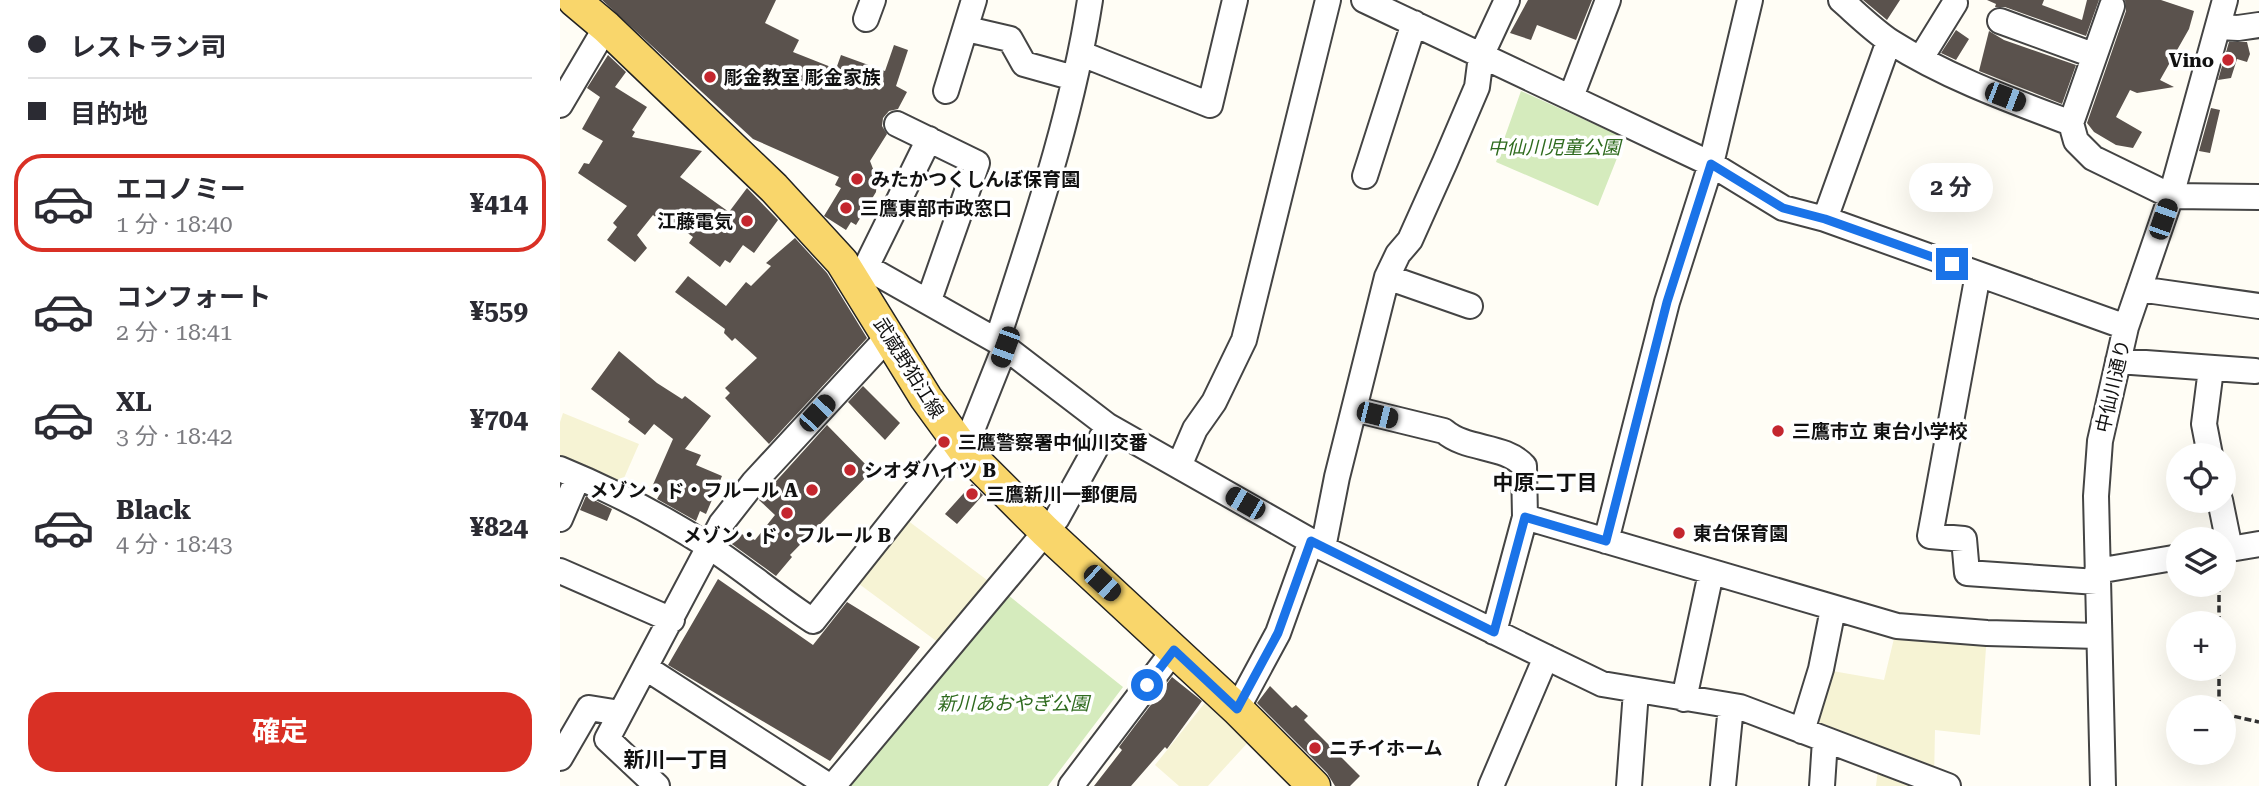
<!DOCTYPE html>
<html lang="ja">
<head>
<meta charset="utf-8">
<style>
  body { margin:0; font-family:"Roboto Serif","Noto Sans JP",serif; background:#f7f7f7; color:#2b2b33; height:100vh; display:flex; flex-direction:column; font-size:26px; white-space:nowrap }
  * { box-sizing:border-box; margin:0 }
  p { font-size:23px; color:#7c7c81 }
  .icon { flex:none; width:38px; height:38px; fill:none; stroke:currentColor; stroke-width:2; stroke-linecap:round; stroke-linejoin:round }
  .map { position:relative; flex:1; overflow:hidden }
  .details { display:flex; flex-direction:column; background:#fff; width:560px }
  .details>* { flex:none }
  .guide { display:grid; align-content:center; height:154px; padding:0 28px; background:#fff }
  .controls { position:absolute; left:1606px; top:443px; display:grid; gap:14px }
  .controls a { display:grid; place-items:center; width:70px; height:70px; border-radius:50%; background:#fff; box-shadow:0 7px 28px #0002; font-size:35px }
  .end { position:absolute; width:32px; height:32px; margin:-16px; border:9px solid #1a73e8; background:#fff; box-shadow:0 0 0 4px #fff }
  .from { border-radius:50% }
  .bubble { position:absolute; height:49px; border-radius:24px; background:#fff; box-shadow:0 7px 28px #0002; font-size:23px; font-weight:700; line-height:49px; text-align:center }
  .car { position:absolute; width:21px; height:42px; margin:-21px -10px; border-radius:9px; box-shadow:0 0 5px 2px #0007; background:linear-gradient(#222 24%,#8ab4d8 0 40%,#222 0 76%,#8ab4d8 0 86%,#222 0) }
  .guide b { display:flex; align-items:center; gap:24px; height:66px; font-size:26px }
  .guide b+b { border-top:2px solid #e1e1e2 }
  .guide i { width:18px; height:18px; background:#2b2b33 }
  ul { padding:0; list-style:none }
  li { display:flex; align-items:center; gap:21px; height:98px; margin:0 14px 10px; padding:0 14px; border:4px solid transparent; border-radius:28px }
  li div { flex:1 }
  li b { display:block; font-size:26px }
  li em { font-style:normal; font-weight:700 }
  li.selected { border-color:#d93025 }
  li>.icon { width:63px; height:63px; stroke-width:1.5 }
  .action { display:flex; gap:14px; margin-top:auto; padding:14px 28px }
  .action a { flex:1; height:80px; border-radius:28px; background:#d93025; color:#fff; font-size:28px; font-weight:700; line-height:80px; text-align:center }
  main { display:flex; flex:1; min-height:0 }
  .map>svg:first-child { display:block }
</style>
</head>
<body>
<main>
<section class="details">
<div class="guide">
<b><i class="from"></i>レストラン司</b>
<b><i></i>目的地</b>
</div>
<ul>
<li class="selected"><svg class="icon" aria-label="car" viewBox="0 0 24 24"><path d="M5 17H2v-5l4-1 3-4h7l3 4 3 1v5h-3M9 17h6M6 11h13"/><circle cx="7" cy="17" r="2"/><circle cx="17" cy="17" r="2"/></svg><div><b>エコノミー</b><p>1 分 · 18:40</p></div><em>¥414</em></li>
<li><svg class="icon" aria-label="car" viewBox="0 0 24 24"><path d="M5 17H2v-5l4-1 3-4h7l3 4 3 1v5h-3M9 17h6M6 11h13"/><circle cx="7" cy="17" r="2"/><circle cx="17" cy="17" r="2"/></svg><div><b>コンフォート</b><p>2 分 · 18:41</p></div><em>¥559</em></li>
<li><svg class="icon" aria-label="car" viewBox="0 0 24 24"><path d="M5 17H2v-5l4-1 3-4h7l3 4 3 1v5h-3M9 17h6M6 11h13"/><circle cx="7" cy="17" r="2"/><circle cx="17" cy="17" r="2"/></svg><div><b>XL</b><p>3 分 · 18:42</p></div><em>¥704</em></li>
<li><svg class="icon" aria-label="car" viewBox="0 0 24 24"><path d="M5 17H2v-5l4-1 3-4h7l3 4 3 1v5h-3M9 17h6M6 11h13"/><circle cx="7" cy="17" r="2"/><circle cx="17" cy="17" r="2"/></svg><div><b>Black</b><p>4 分 · 18:43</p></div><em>¥824</em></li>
</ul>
<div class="action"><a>確定</a></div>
</section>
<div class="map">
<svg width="1699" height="786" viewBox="0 0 1699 786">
  <rect width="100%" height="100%" fill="#fffdf5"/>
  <path fill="#f6f3d4" d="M3 413 79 444 61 485 0 459V422Z
    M343 517 431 583 383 646 295 581Z
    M1337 626 1427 633 1420 735 1375 730 1374 780 1388 786H1316L1319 761 1248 734 1261 669 1324 680Z
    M648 699 691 739 648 786H619L595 765Z"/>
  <path fill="#d5ebbd" d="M961 91 1065 138 1038 206 936 162Z
    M443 591 563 687 488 786H283Z"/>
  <path fill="#5a524d" d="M42 0H216L205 23 239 40 233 52 276 69 281 55 325 71 334 45 348 50 336 86 347 92 338 109 329 111 323 118 322 126 327 134 310 161 317 179 316 192 296 225 291 222 286 230 264 216 281 188 275 185 279 177 193 139Z
    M968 0H1032L1016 40 977 25 971 40 950 33Z
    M1303 0H1340L1327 20Z
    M1427 0H1484L1482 5 1522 20 1527 0H1539L1526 36 1445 7H1435L1436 4Z
    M1565 0H1601L1634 11 1629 29 1600 80 1614 87 1577 93 1570 90 1556 117 1582 132 1573 148 1556 145 1534 132 1527 123 1566 11Z
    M1396 30 1409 39 1396 60 1381 53Z
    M1429 31 1444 40 1516 65 1502 104 1419 71Z
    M1669 42H1687L1690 54 1687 62 1677 59 1671 78 1658 80Z
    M48 55 66 72 55 87 87 107 72 130 75 132 72 137 142 151 120 177 169 212 187 188 218 220 194 253 183 245 170 263 165 260 160 267 129 243 133 237 103 215 99 220 93 215 77 235 87 248 75 262 47 240 57 227 53 223 67 206 18 173 24 163 29 164 43 141 22 129 40 97 27 88Z
    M1651 108 1660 110 1650 153 1639 151Z
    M235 238 267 273 307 338 209 444 165 398 170 393 165 388 197 358 175 338 172 341 164 333 165 329 115 292 128 276 166 306 186 282 191 286 211 266 206 263Z
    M59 351 97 383 122 399 125 396 151 416 125 449 141 455 136 465 162 476 146 514 140 511 136 521 97 499 102 490 92 487 113 439 94 424 85 435 68 422 70 419 31 389Z
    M303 386 340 423 325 440 288 402Z
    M267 425 312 471 230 555 232 557 216 576 169 542 177 532 195 540 215 515 199 500Z
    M412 484 423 495 397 524 385 514Z
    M26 496 52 509 47 521 20 510Z
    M158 579 253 645 287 602 360 647 270 761 108 665Z
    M612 677 642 701 607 749 605 747 571 786H534L562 750 559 747Z
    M710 686 732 708 736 705 748 716 744 720 800 776 790 786H775L767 773 697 703Z"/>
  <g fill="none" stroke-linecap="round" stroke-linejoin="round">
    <g stroke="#444" stroke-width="28">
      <path id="minor" d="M804 0 1151 164 1223 208 1265 219 1566 327
        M1281 0C1297 14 1313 30 1331 42 1386 77 1450 100 1511 123
        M1552 6 1511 123 1516 141 1533 158 1611 196 1699 197
        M306 19 313 0
        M1440 21 1533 55
        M1658 27 1678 28 1699 25
        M407 29 450 39 464 64 514 78
        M522 54 650 105 675 0
        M1361 58 1395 3
        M386 91 414 0
        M1011 97 1048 0
        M0 105 46 27
        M337 124 417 163 369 300
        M805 176 854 23
        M1265 219 1329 41
        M306 267 369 139
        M1418 274 1370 536 1404 539 1407 573 1537 582
        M827 277 910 306
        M292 278 306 267 437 341 548 426 763 548 986 657 1042 684 1180 707 1388 786
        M1579 289 1699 306
        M437 341C473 229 512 117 530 0
        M1558 361 1695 371
        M794 409 884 431C907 451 944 444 964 466L965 517 934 632
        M404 450 445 347
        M1650 455 1644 424 1651 369
        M619 466 635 429 654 402 684 340 768 0
        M0 469C51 490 101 516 148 546 184 569 217 598 253 621L396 441
        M1660 500 1670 549
        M965 517 1337 626 1427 633 1539 636
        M0 519 18 477
        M1046 541 1107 302 1151 164 1190 0
        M763 548 777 477 827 277 838 254 850 240 885 162 917 87 921 56 947 0
        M1664 550 1699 544
        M0 571 112 620
        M1537 571 1619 557
        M86 668 269 786
        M1124 699 1151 573
        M677 709 718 633 751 541
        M1242 731 1261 669 1273 609
        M0 758 29 708 60 713
        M97 786 47 739 161 524 194 482 329 336
        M273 786 497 518 548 426
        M511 786 614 650
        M931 786 986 657
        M1069 786 1076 691
        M1163 786 1171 706
        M1262 786 1265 740
        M1543 786 1536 496 1540 441 1566 327 1611 196 1665 0"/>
    </g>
    <g stroke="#222" stroke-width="35">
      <path id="major" d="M14 0 46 27 214 188 282 262 366 398 404 450 485 531 677 709 754 786"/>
    </g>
    <path stroke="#333" stroke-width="3.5" stroke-dasharray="7 3.5" stroke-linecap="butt" d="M1659 623V584
      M1659 707V668
      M1664 714 1699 722"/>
    <use href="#minor" stroke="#fff" stroke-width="24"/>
    <use href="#major" stroke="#f9d66b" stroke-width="32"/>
  </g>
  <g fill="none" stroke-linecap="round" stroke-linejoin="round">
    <path stroke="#1a73e8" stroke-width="9" d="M587 685 614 650 677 709 718 633 751 541 934 632 965 517 1046 541 1107 302 1151 164 1223 208 1265 219 1392 264"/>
  </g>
  <g fill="#c4262e" stroke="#fff" stroke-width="2.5">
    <circle cx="1668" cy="60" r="7"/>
    <circle cx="150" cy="77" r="7"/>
    <circle cx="297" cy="179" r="7"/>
    <circle cx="286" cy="208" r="7"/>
    <circle cx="187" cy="221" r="7"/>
    <circle cx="1218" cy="431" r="7"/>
    <circle cx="384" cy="442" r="7"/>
    <circle cx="290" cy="470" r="7"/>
    <circle cx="252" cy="490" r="7"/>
    <circle cx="412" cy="494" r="7"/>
    <circle cx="227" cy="513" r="7"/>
    <circle cx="1119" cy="533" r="7"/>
    <circle cx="755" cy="748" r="7"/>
  </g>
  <g text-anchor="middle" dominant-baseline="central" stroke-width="7" stroke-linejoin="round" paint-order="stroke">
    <g font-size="19" font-weight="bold" fill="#111" stroke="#fff" text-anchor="start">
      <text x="1654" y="60" text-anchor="end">Vino</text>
      <text x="164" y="77">彫金教室 彫金家族</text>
      <text x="311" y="179">みたかつくしんぼ保育園</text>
      <text x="300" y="208">三鷹東部市政窓口</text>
      <text x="173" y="221" text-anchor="end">江藤電気</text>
      <text x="1232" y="431">三鷹市立 東台小学校</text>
      <text x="398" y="442">三鷹警察署中仙川交番</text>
      <text x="304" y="470">シオダハイツ B</text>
      <text x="238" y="490" text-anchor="end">メゾン・ド・フルール A</text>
      <text x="426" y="494">三鷹新川一郵便局</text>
      <text x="1133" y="533">東台保育園</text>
      <text x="227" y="535" text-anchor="middle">メゾン・ド・フルール B</text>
      <text x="769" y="748">ニチイホーム</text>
    </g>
    <g font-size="19" font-style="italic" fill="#2f6b1f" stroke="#fff">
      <text x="994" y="147">中仙川児童公園</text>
      <text x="453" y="703">新川あおやぎ公園</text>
    </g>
    <g font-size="19" fill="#111" stroke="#fff">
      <text transform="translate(349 368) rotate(58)">武蔵野狛江線</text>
      <text transform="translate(1553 386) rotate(-77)">中仙川通り</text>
    </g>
    <g font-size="21" font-weight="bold" fill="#111" stroke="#fff">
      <text x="985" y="483">中原二丁目</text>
      <text x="116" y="760">新川一丁目</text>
    </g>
  </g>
</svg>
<div class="controls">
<a><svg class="icon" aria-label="locate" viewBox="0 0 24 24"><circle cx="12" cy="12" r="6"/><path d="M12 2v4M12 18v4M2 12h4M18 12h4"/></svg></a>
<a><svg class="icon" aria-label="layers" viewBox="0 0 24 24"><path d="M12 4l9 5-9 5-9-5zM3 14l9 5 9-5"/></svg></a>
<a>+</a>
<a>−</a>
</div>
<i class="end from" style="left:587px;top:685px"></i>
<i class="end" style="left:1392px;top:264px"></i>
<div class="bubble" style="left:1349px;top:163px;width:84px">2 分</div>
<i class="car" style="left:1445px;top:97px;rotate:111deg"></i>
<i class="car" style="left:1603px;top:219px;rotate:19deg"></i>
<i class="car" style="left:445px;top:347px;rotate:200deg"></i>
<i class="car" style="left:257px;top:413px;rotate:43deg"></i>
<i class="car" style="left:817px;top:415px;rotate:104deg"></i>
<i class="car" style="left:685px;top:503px;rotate:300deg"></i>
<i class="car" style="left:542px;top:583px;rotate:133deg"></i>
</div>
</main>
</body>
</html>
